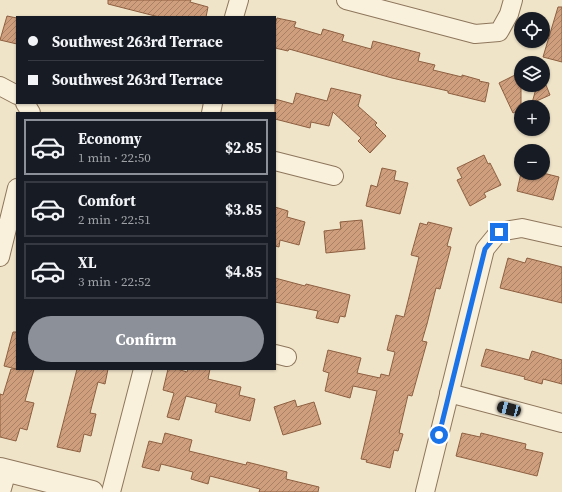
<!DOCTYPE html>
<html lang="en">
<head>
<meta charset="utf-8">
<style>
  body { margin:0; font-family:"Source Serif 4",serif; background:#242831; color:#f1f3f6; height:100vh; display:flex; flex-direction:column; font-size:15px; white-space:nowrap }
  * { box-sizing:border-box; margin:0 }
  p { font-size:13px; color:#9ea1a6 }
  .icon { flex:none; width:22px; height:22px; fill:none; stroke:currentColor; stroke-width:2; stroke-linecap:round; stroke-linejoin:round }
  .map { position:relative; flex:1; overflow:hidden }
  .details { position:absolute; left:16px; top:112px; width:260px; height:258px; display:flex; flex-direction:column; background:#171b24; border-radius:0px; box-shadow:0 1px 3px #0004 }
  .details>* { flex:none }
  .top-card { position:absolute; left:16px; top:16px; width:260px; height:88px; border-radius:0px; box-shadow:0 1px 3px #0004; display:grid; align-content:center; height:88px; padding:0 12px; background:#171b24 }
  .buttons { position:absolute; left:514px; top:12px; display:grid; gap:8px }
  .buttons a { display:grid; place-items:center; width:36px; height:36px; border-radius:50%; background:#171b24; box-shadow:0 1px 3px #0004; font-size:20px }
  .end { position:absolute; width:18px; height:18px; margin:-9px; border:5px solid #1a73e8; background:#fff; box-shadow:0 0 0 2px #fff }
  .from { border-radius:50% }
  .car { position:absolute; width:12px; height:24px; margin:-12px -6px; border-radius:5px; box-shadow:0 0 3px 1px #0007; background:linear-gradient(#222 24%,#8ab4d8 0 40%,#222 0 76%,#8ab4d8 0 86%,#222 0) }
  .top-card b { display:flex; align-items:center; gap:14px; height:38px; font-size:15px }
  .top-card b+b { border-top:1px solid #363941 }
  .top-card i { width:10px; height:10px; background:#f1f3f6 }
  ul { padding:7px 0 0; list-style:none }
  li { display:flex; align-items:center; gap:12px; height:56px; margin:0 8px 6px; padding:0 4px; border:2px solid #363941; border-radius:0px }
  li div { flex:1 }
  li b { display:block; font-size:15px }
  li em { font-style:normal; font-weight:700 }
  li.on { border-color:#8c9099 }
  li>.icon { width:36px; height:36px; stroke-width:1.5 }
  .primary-button { display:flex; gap:8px; margin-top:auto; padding:8px 12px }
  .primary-button a { flex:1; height:46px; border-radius:24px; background:#8c9099; color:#fff; font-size:16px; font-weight:700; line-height:46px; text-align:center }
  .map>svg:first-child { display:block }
</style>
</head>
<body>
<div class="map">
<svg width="562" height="492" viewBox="0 0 562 492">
  <defs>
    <pattern id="building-hatch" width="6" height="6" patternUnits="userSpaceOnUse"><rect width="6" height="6" fill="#cf9f7d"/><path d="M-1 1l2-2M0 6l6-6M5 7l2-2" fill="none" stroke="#a98266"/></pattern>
  </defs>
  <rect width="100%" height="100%" fill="#f0e4c8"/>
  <path fill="url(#building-hatch)" stroke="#8d5f41" d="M108 0H191L190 2 208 7 206 17H159L108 4Z
    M558 7H562V62L543 57Z
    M7 16 17 18V44L0 40Z
    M277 18 296 22 294 27 321 35 323 29 344 35 342 41 371 49 373 41 420 53 418 61 435 65 433 70 462 77V75L480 80 479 81 489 83 485 102 448 93V91L392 78 289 49 288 51 275 48V24Z
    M521 72V109L513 113 499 83Z
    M537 85H546L550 95 532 103Z
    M331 88 361 95 358 106 377 123 375 125 386 136 370 153 358 141 361 138 333 112 329 126 311 122 310 128 275 119V99L293 104 296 93 327 101Z
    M484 155 488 164 490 163 501 185 484 193 486 197 470 206 457 180 462 178 457 168Z
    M382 168 396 171 394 180 408 183 400 214 366 206 371 185 377 187Z
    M521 173H543L559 177 553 200 517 191Z
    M275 207 288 211 287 217 305 222 299 245 280 240 279 247 275 246Z
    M362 220 365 249 326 253 324 231 341 229 340 222Z
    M428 222 452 228 447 246 451 247 440 289 436 288 427 324 422 341 427 342 412 396 408 395 399 433 403 434 398 451 394 450 390 468 366 462 367 460 361 459 377 391 353 386 350 398 325 391 329 373 323 371 328 350 361 358 357 373 380 378 381 374 389 376 395 352 387 350 396 315 404 317 419 257 411 255 420 223 427 225Z
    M508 258 525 263 527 258 562 267V303L500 288Z
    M275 278 305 286 306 284 350 295 345 317 340 316 338 323 316 318 318 311 275 302Z
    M13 332H17V369H34L25 401 34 403 27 430 20 428 16 441 0 437V394L3 395 11 369H16L4 366Z
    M486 349 529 360 532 351 562 360V384L543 379 542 384 524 379 525 377 481 366Z
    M77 369H108L105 384 98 382 90 413 96 414 91 436 84 434 80 452 57 447Z
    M168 369H177L187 372 188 369H210L208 379 241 387 239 395 255 399 250 421 215 412 217 404 186 396 179 420 167 417 174 393 163 390Z
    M295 400 297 407 314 402 321 424 283 435 274 407Z
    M165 433 192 440 189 451 246 465 247 462 287 472 286 479 319 487 318 492H259L260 489 210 476 208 484 191 479 193 472 161 464 159 471 142 467 149 441 162 444Z
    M462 433 480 437 481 433 509 440 526 444 525 449 543 453 537 476 456 456Z"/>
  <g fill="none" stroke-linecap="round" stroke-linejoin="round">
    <g stroke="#8d765c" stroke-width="20">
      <path id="minor" d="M346 0 475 34 499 32 509 14 513 0
        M234 17 239 0
        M0 86 17 95
        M25 103 31 113
        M211 113 213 103
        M275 161 334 176
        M0 257 17 188
        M275 354 287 357
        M449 393 562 423
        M1 492 7 471
        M111 492 143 369
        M425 492 485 249 499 232 522 228 562 237"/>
    </g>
    <g stroke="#8d765c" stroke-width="24">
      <path id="tertiary" d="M0 469 92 492"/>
    </g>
    <use href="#minor" stroke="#faf1dc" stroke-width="18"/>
    <use href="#tertiary" stroke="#faf1dc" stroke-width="22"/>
  </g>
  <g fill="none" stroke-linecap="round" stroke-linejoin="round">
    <path stroke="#1a73e8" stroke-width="5" d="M439 435 485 249 499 232"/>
  </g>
</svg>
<div class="buttons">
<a><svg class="icon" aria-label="locate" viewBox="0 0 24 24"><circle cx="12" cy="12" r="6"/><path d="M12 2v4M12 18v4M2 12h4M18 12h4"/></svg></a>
<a><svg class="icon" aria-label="layers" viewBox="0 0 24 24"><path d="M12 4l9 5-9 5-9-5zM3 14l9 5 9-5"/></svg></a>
<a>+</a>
<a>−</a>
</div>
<i class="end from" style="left:439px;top:435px"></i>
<i class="end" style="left:499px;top:232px"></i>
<i class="car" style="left:509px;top:409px;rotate:285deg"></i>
<div class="top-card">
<b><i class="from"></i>Southwest 263rd Terrace</b>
<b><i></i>Southwest 263rd Terrace</b>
</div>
<section class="details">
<ul>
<li class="on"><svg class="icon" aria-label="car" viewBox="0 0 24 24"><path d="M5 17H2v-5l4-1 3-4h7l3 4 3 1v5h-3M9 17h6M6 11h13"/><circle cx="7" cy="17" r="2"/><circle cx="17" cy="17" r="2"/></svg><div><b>Economy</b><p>1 min · 22:50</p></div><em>$2.85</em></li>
<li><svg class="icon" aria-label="car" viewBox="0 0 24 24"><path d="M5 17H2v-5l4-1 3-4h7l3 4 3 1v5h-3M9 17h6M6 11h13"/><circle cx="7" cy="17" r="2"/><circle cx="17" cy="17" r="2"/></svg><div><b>Comfort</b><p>2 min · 22:51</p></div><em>$3.85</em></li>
<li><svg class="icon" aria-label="car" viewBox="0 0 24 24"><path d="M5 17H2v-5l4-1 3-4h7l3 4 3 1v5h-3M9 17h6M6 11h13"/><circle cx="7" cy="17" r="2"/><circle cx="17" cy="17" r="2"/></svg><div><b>XL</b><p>3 min · 22:52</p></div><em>$4.85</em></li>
</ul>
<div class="primary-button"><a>Confirm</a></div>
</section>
</div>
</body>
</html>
